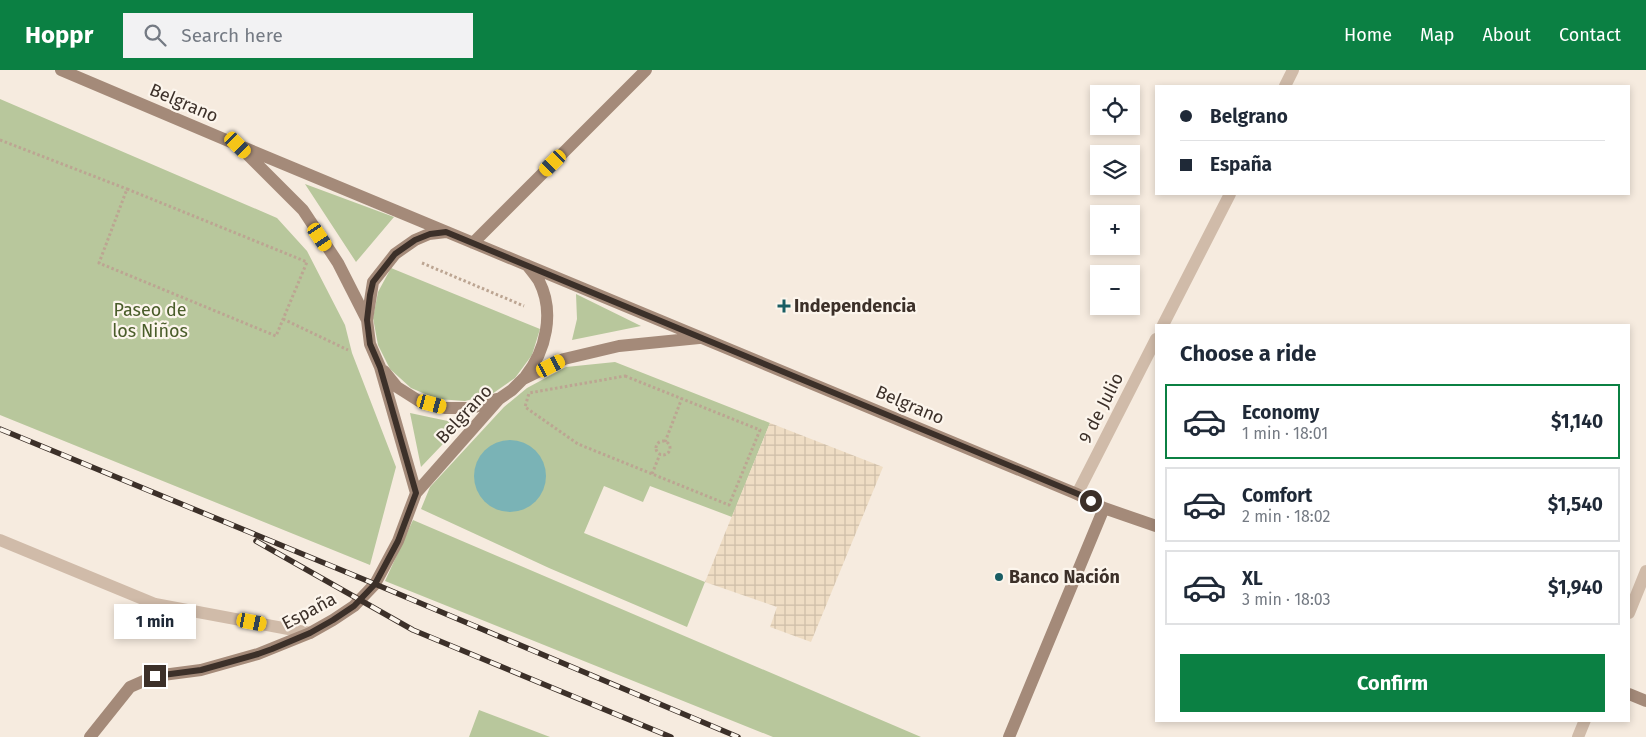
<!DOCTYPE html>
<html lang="en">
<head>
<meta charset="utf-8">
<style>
  body { margin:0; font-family:"Fira Sans",sans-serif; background:#f2f2f3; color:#1f2937; height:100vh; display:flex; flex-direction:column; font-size:19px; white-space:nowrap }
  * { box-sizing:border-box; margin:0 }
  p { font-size:16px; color:#747a83 }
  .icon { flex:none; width:28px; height:28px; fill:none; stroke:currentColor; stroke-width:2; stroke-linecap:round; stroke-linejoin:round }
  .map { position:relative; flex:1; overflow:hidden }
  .panel { position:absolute; left:1155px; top:254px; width:475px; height:398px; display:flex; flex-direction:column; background:#fff; border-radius:0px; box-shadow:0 2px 8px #0003 }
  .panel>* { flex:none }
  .banner { position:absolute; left:1155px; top:15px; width:475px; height:110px; border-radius:0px; box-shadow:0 2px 8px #0003; display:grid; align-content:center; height:110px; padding:0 25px; background:#fff }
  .tools { position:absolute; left:1090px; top:15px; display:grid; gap:10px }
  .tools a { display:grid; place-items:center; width:50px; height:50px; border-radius:0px; background:#fff; box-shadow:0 2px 8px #0003; font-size:25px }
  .end { position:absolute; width:22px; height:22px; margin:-11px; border:6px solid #3c3029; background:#fff; box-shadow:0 0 0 2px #fff }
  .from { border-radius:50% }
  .bubble { position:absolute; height:35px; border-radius:0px; background:#fff; box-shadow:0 2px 8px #0003; font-size:16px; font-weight:700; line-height:35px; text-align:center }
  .car { position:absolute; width:15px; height:30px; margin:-15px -8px; border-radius:6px; box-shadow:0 0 4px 1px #0007; background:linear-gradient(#f5c518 24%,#345 0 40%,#f5c518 0 76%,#345 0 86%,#f5c518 0) }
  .banner b { display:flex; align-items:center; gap:18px; height:48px; font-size:19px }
  .banner b+b { border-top:1px solid #e0e1e3 }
  .banner i { width:12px; height:12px; background:#1f2937 }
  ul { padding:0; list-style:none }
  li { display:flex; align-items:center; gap:15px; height:75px; margin:0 10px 8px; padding:0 15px; border:2px solid #e0e1e3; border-radius:0px }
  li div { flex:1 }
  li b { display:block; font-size:19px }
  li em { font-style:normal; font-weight:700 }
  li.selected { border-color:#0b8043 }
  li>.icon { width:45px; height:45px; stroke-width:1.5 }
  h2 { padding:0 25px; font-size:22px; line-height:60px }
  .cta { display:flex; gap:10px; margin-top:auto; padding:10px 25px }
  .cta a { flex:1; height:58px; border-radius:0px; background:#0b8043; color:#fff; font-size:20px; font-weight:700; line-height:58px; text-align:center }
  header { display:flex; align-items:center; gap:30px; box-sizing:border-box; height:70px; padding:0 25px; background:#0b8043; color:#fff }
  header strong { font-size:24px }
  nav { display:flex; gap:28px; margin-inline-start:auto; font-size:18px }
  .search { width:350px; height:45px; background:#f2f2f3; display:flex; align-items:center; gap:12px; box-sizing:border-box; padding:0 18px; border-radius:0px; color:#747a83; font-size:19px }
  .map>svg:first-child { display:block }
</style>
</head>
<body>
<header>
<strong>Hoppr</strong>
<div class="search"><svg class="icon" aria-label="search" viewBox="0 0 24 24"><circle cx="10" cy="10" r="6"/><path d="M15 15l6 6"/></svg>Search here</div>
<nav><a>Home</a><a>Map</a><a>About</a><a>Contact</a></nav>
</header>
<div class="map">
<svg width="1646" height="667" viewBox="0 0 1646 667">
  <defs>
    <pattern id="plaza-grid" width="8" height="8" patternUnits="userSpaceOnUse" patternTransform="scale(1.25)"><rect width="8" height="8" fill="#efddc4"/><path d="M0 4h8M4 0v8" fill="none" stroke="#cebea8"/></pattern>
  </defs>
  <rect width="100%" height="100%" fill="#f6ebdf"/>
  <path fill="#b8c79c" d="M0 29 277 148 307 181 345 255 352 283 396 397 370 495 0 345Z
    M305 114 394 147 356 192Z
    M391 198 540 259 532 285 515 308 492 324 465 331 437 329 411 318 390 299 378 275 373 248 378 222Z
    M576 224 641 256 572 270 577 249Z
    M615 292 770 353 732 447 650 416 643 432 604 416 584 463 705 512 687 557 549 498 421 439 430 417 504 337 527 318 566 297Z
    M410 343 462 354 421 397Z
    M413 450 921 667H773L385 511Z
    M479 640 550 667H469Z"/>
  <path fill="url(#plaza-grid)" d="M770 353 883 397 811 572 770 557 777 537 705 512Z"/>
  <path fill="#7ab3b6" d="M474 406a36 36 0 1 1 72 0a36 36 0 1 1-72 0Z"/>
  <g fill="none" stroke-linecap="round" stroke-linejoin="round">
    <path stroke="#bca592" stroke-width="3" stroke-dasharray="2.5 2.5" stroke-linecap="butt" d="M0 70 127 119
      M127 119 307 192 276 266 99 193Z
      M422 193 524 236
      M283 249 348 280
      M625 306 760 360 729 435 578 374 525 337 529 323Z
      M656 378a7 7 0 1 1 14 0a7 7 0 1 1-14 0Z
      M665 372 682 328
      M652 404 660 384"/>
    <path stroke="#d0bba9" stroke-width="12" d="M0 470 155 534 310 563"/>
    <path stroke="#d0bba9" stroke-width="12" d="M1285 16 1293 0
      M1163 255 1230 124
      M1077 424 1156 269
      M1629 543 1646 501
      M1578 667 1585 650"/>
    <path stroke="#a48a79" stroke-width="12" d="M61 0 238 75 1077 424 1104 438 1156 456
      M243 80 303 140 338 193 367 250 370 274 380 297 416 423
      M473 173 646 0
      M367 250 373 212 395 184 415 170 429 164 446 162
      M384 301 397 317 419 331 445 338H472L497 329
      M525 307C546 281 555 242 539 211 536 206 531 200 527 195
      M1629 624 1646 631
      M90 667 130 617 155 606 201 600 258 584 310 563 333 550 354 536 375 514 398 471 416 423 499 329 512 320 523 309 564 289 619 276 699 268
      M1009 667 1104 438"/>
    <g stroke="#3c3029" stroke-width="5.5">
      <path id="rail" d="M0 359 375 514 738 667
        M256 471 413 560 671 667"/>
    </g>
    <use href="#rail" stroke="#fcf5ec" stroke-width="4" stroke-dasharray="11" stroke-linecap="butt"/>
  </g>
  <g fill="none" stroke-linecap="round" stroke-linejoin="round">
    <path stroke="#3c3029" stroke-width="6" d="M155 606 201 600 258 584 272 579 310 563 333 550 354 536 375 514 398 471 416 423 380 297 370 274 367 250 370 225 373 212 395 184 415 170 430 164 446 162 1078 424 1091 431"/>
  </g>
  <g fill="#195d63" stroke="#fcf5ec" stroke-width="2">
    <path d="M781.5 228.5h5v5h5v5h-5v5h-5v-5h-5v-5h5z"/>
    <circle cx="999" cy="507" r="5"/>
  </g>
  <g text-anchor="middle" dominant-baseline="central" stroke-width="4.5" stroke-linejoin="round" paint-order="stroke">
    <g font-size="18" fill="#3c3029" stroke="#fcf5ec">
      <text transform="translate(184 33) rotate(23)">Belgrano</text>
      <text transform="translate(910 335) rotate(23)">Belgrano</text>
      <text transform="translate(1101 338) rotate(-63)">9 de Julio</text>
      <text transform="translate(464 344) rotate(-47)">Belgrano</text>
      <text transform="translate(309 541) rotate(-28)">España</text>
    </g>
    <g font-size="18" font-weight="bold" fill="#3c3029" stroke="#fcf5ec" text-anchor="start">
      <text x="794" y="236">Independencia</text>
      <text x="1009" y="507">Banco Nación</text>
    </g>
    <g font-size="18" fill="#4a5d2a" stroke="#fcf5ec">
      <text x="150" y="240">Paseo de<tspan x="150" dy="21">los Niños</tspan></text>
    </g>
  </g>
</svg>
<div class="tools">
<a><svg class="icon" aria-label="locate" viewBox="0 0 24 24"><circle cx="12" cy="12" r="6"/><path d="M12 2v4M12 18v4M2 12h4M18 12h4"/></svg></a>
<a><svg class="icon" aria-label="layers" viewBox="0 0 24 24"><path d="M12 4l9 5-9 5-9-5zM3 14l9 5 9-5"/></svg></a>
<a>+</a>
<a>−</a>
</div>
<i class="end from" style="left:1091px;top:431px"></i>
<i class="end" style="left:155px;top:606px"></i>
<div class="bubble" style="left:114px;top:534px;width:82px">1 min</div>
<i class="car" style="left:238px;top:75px;rotate:135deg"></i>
<i class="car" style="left:553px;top:93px;rotate:225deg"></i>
<i class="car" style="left:320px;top:167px;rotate:146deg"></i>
<i class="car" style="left:551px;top:296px;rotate:63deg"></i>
<i class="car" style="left:432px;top:334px;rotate:105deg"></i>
<i class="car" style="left:252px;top:552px;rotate:101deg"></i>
<div class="banner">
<b><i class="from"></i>Belgrano</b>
<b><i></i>España</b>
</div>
<section class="panel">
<h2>Choose a ride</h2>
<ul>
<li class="selected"><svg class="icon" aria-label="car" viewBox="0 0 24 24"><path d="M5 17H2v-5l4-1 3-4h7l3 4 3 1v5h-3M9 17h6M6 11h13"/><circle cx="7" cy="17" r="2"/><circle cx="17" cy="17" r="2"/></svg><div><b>Economy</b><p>1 min · 18:01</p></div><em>$1,140</em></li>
<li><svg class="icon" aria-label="car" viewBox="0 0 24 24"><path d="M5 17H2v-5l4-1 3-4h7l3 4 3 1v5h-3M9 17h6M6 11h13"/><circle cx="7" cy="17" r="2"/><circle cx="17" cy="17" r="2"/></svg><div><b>Comfort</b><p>2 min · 18:02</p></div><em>$1,540</em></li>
<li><svg class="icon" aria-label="car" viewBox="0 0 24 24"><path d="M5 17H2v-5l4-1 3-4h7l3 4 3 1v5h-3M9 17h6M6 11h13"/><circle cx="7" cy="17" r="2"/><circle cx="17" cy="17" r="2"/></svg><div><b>XL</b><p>3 min · 18:03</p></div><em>$1,940</em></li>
</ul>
<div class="cta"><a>Confirm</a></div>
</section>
</div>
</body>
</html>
